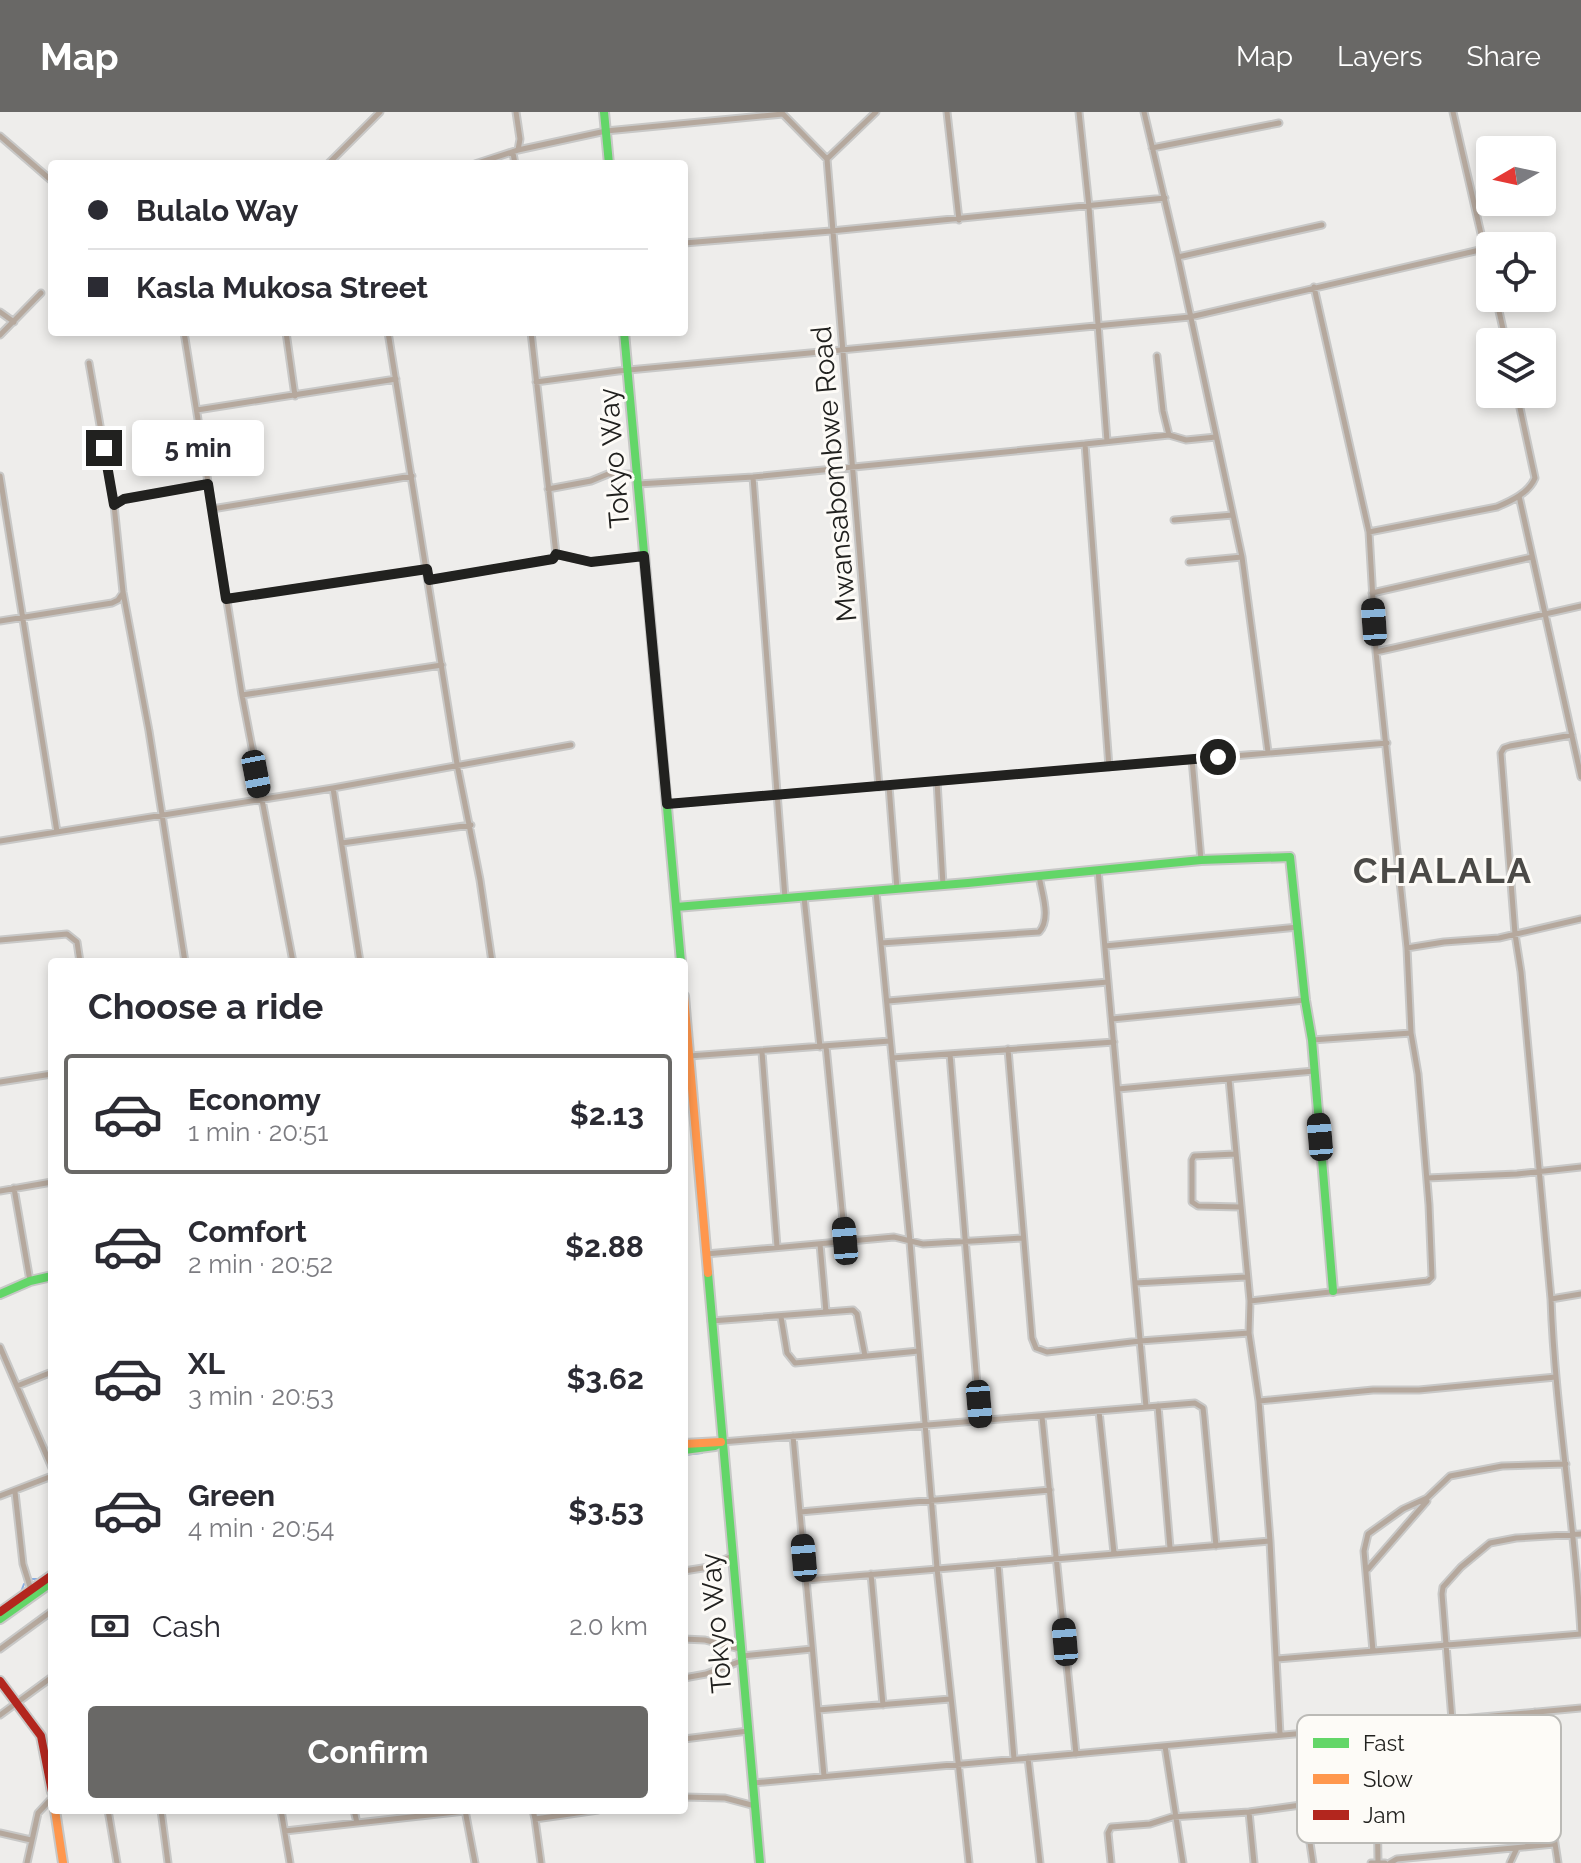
<!DOCTYPE html>
<html lang="en">
<head>
<meta charset="utf-8">
<style>
  body { margin:0; font-family:Raleway,sans-serif; background:#f2f2f3; color:#2b2b33; height:100vh; display:flex; flex-direction:column; font-size:30px; white-space:nowrap }
  * { box-sizing:border-box; margin:0 }
  p { font-size:26px; color:#7c7c81 }
  .icon { flex:none; width:44px; height:44px; fill:none; stroke:currentColor; stroke-width:2; stroke-linecap:round; stroke-linejoin:round }
  .map { position:relative; flex:1; overflow:hidden }
  .panel { position:absolute; left:48px; top:846px; width:640px; height:856px; display:flex; flex-direction:column; background:#fff; border-radius:8px; box-shadow:0 4px 12px #0003 }
  .panel>* { flex:none }
  .top-card { position:absolute; left:48px; top:48px; width:640px; height:176px; border-radius:8px; box-shadow:0 4px 12px #0003; display:grid; align-content:center; height:176px; padding:0 40px; background:#fff }
  .needle { width:52px; rotate:261deg }
  .fabs { position:absolute; left:1476px; top:24px; display:grid; gap:16px }
  .fabs a { display:grid; place-items:center; width:80px; height:80px; border-radius:8px; background:#fff; box-shadow:0 4px 12px #0003; font-size:40px }
  .end { position:absolute; width:36px; height:36px; margin:-18px; border:10px solid #21211f; background:#fff; box-shadow:0 0 0 4px #fff }
  .from { border-radius:50% }
  .bubble { position:absolute; height:56px; border-radius:8px; background:#fff; box-shadow:0 4px 12px #0003; font-size:26px; font-weight:700; line-height:56px; text-align:center }
  .car { position:absolute; width:24px; height:48px; margin:-24px -12px; border-radius:10px; box-shadow:0 0 6px 2px #0007; background:linear-gradient(#222 24%,#8ab4d8 0 40%,#222 0 76%,#8ab4d8 0 86%,#222 0) }
  .top-card b { display:flex; align-items:center; gap:28px; height:76px; font-size:30px }
  .top-card b+b { border-top:2px solid #e1e1e2 }
  .top-card i { width:20px; height:20px; background:#2b2b33 }
  ul { padding:0; list-style:none }
  li { display:flex; align-items:center; gap:24px; height:120px; margin:0 16px 12px; padding:0 24px; border:4px solid transparent; border-radius:8px }
  li div { flex:1 }
  li b { display:block; font-size:30px }
  li em { font-style:normal; font-weight:700 }
  li.active { border-color:#696866 }
  li>.icon { width:72px; height:72px; stroke-width:1.5 }
  h2 { padding:0 40px; font-size:36px; line-height:96px }
  .pay { display:flex; align-items:center; gap:20px; height:88px; padding:0 40px; font-size:30px }
  .pay p { margin-inline-start:auto }
  .primary-button { display:flex; gap:16px; margin-top:auto; padding:16px 40px }
  .primary-button a { flex:1; height:92px; border-radius:8px; background:#696866; color:#fff; font-size:32px; font-weight:700; line-height:92px; text-align:center }
  header { display:flex; align-items:center; gap:48px; box-sizing:border-box; height:112px; padding:0 40px; background:#696866; color:#fff }
  header strong { font-size:38px }
  nav { display:flex; gap:44px; margin-inline-start:auto; font-size:28px }
  .map>svg:first-child { display:block }
</style>
</head>
<body>
<header>
<strong>Map</strong>
<nav><a>Map</a><a>Layers</a><a>Share</a></nav>
</header>
<div class="map">
<svg width="1581" height="1751" viewBox="0 0 1581 1751">
  <rect width="100%" height="100%" fill="#eeedeb"/>
  <g fill="none" stroke-linecap="round" stroke-linejoin="round">
    <path stroke="#8aaee2" stroke-width="2" d="M684 1328 697 1327
      M684 1343 702 1341
      M31 1467H38L50 1459
      M0 1495 21 1480 24 1472
      M0 1512 52 1475"/>
    <g stroke="#c8c8c7" stroke-width="9">
      <path id="street" d="M516 0 520 27 518 38
        M947 0 959 108
        M1079 0 1089 95 1107 329
        M1144 0 1178 145 1242 445 1268 640
        M1453 0 1490 161
        M0 24 52 69
        M1152 36 1279 11
        M513 41 515 52
        M827 47 879 675
        M827 47 876 0
        M328 52 380 0
        M475 52 518 38 606 19 783 2 827 47
        M684 131 831 119 1165 86
        M1178 145 1322 113
        M1314 175 1369 420 1376 539
        M1496 186 1506 230
        M0 200 14 210
        M184 220 242 583 293 850
        M286 220 295 284
        M388 220 457 652 480 768 492 850
        M531 220 556 442
        M0 223 41 181
        M1157 244 1163 299 1169 323
        M89 251 114 393 123 480 149 619 185 850
        M536 270 618 259 1190 205 1484 137
        M197 298 396 267
        M1085 332 1169 323 1186 328 1216 325
        M0 364 57 720
        M753 365 785 786
        M638 372 753 365 1085 332 1109 655
        M548 377 591 369 608 362H637
        M1519 384 1581 665
        M115 393 124 387 208 372
        M212 397 412 364
        M1174 408 1233 403
        M1369 420 1497 395C1511 389 1529 381 1535 366L1517 282
        M556 442 591 450 644 444
        M1189 450 1242 445
        M429 468 553 447 556 442
        M1372 481 1532 445
        M226 487 427 457
        M0 509 112 491 118 488 123 481
        M242 583 442 553
        M1192 647 1201 748
        M937 669 943 773
        M889 674 897 777
        M333 676 360 850
        M667 692 1387 631
        M0 729 333 676 571 633
        M342 731 471 713
        M1098 758 1146 1295
        M876 780 910 1130 937 1456 969 1751
        M804 785 820 935
        M0 828 67 822 77 830 80 850
        M881 831 1039 820C1052 806 1041 780 1039 763
        M1105 834 1298 815
        M1407 836 1444 830 1499 826 1581 807
        M888 889 1108 870
        M1112 907 1305 888
        M1312 928 1411 921
        M826 934 845 1129
        M1008 937 1032 1226 1036 1236 1047 1240 1140 1229 1249 1221
        M762 940 777 1135
        M950 942 980 1309
        M689 944 890 929
        M892 946 1114 930
        M1229 967 1250 1189 1249 1221 1259 1289 1270 1429 1280 1623
        M0 970 52 962
        M1118 977 1314 959
        M1235 1042 1194 1044 1192 1048V1090L1198 1094 1240 1095
        M1427 1066 1517 1062 1581 1055
        M14 1076 30 1169
        M0 1079 52 1070
        M820 1132 826 1200
        M706 1142 894 1125 923 1132 1022 1126
        M1135 1171 1246 1165
        M1581 1182 1551 1187C1555 1299 1575 1410 1581 1522
        M1551 1187 1521 860 1515 822 1501 641 1504 636 1510 634 1572 623
        M1250 1189 1428 1169 1432 1165 1429 1093 1418 962 1411 921 1407 836 1376 540 1581 494
        M781 1205 787 1241 795 1251 919 1239
        M711 1209 853 1198 857 1202 865 1244
        M0 1235 52 1356
        M17 1274 52 1260
        M1259 1289 1373 1278H1419L1556 1265
        M1158 1294 1170 1436
        M1099 1299 1114 1441
        M1042 1305 1076 1642
        M793 1324 824 1664
        M722 1330 1195 1291 1203 1296 1204 1305 1216 1434
        M15 1380 23 1452 32 1481
        M0 1384 52 1364
        M800 1400 1050 1378
        M998 1452 1014 1647
        M1368 1457 1427 1389
        M684 1459 709 1455 732 1444
        M871 1462 883 1593
        M806 1468 1270 1429
        M684 1527 705 1528 740 1537
        M0 1537 52 1499
        M1373 1539 1364 1439 1368 1422 1403 1397 1427 1386 1450 1364 1502 1354 1566 1352
        M742 1544 812 1537
        M1277 1547 1581 1522
        M684 1566 706 1562 741 1549
        M818 1598 950 1587
        M1535 1600 1558 1751
        M0 1603 52 1565
        M1452 1608 1442 1482 1443 1475 1461 1455 1490 1431 1516 1426 1581 1422
        M1368 1616 1377 1687 1378 1750
        M684 1627 748 1619
        M1165 1634 1183 1751
        M1028 1646 1040 1751
        M753 1671 1581 1596
        M1376 1684 1546 1671
        M684 1685 725 1686 755 1694
        M108 1698 117 1751
        M161 1698 168 1751
        M281 1698 290 1751
        M354 1698 357 1711
        M465 1698 475 1751
        M533 1698 535 1707
        M1249 1700 1254 1751
        M285 1719 465 1699
        M0 1721 31 1728
        M27 1751 38 1701 52 1686
        M541 1751 535 1707 598 1698
        M1111 1751 1108 1721 1111 1715 1150 1712 1172 1705 1249 1700 1301 1693 1305 1697 1313 1751
        M1371 1751H1385
        M1390 1751 1397 1747 1554 1732
        M1510 1751 1517 1736"/>
    </g>
    <g stroke="#c8c8c7" stroke-width="12">
      <path id="fast" d="M604 0 609 52
        M624 220 681 850
        M676 795 968 771 1201 748 1290 745 1305 888 1312 928 1333 1179
        M708 1161 760 1751
        M0 1182 30 1169 52 1164
        M684 1338 715 1334 722 1330
        M0 1507 52 1470"/>
    </g>
    <g stroke="#c8c8c7" stroke-width="12">
      <path id="slow" d="M684 884 708 1161
        M684 1332 721 1330
        M55 1698 63 1751"/>
    </g>
    <g stroke="#c8c8c7" stroke-width="12">
      <path id="jam" d="M0 1500 52 1463
        M0 1569 41 1624 52 1680"/>
    </g>
    <use href="#street" stroke="#b5a89d" stroke-width="5"/>
    <use href="#fast" stroke="#63d668" stroke-width="8"/>
    <use href="#slow" stroke="#ff974d" stroke-width="8"/>
    <use href="#jam" stroke="#b3261e" stroke-width="8"/>
  </g>
  <g fill="none" stroke-linecap="round" stroke-linejoin="round">
    <path stroke="#21211f" stroke-width="10" d="M104 336 114 393 124 387 208 372 226 487 427 457 429 468 553 447 556 442 591 450 644 444 667 692 1218 645"/>
  </g>
  <g text-anchor="middle" dominant-baseline="central" stroke-width="6" stroke-linejoin="round" paint-order="stroke">
    <g font-size="28" fill="#21211f" stroke="#fdfbf7">
      <text transform="translate(614 346) rotate(-95)">Tokyo Way</text>
      <text transform="translate(834 362) rotate(-95)">Mwansabombwe Road</text>
      <text transform="translate(716 1511) rotate(-95)">Tokyo Way</text>
    </g>
    <g font-size="36" font-weight="bold" letter-spacing="2" fill="#4b4a47" stroke="#fdfbf7">
      <text x="1443" y="758">CHALALA</text>
    </g>
  </g>
  <rect x="1297" y="1603" width="264" height="128" rx="12" fill="#fdfbf7" stroke="#bbbab6" stroke-width="2"/>
  <rect x="1313" y="1626" width="36" height="10" fill="#63d668"/>
  <rect x="1313" y="1662" width="36" height="10" fill="#ff974d"/>
  <rect x="1313" y="1698" width="36" height="10" fill="#b3261e"/>
  <g font-size="22" fill="#21211f">
    <text x="1363" y="1639">Fast</text>
    <text x="1363" y="1675">Slow</text>
    <text x="1363" y="1711">Jam</text>
  </g>
</svg>
<div class="fabs">
<a><svg class="needle" viewBox="-14 -14 28 28"><path d="M0-13l5 13h-10z" fill="#e53935"/><path d="M0 13l5-13h-10z" fill="#7c7c81"/></svg></a>
<a><svg class="icon" aria-label="locate" viewBox="0 0 24 24"><circle cx="12" cy="12" r="6"/><path d="M12 2v4M12 18v4M2 12h4M18 12h4"/></svg></a>
<a><svg class="icon" aria-label="layers" viewBox="0 0 24 24"><path d="M12 4l9 5-9 5-9-5zM3 14l9 5 9-5"/></svg></a>
</div>
<i class="end from" style="left:1218px;top:645px"></i>
<i class="end" style="left:104px;top:336px"></i>
<div class="bubble" style="left:132px;top:308px;width:132px">5 min</div>
<i class="car" style="left:1374px;top:510px;rotate:356deg"></i>
<i class="car" style="left:256px;top:662px;rotate:169deg"></i>
<i class="car" style="left:1320px;top:1025px;rotate:355deg"></i>
<i class="car" style="left:845px;top:1129px;rotate:355deg"></i>
<i class="car" style="left:979px;top:1292px;rotate:175deg"></i>
<i class="car" style="left:804px;top:1446px;rotate:355deg"></i>
<i class="car" style="left:1065px;top:1530px;rotate:355deg"></i>
<div class="top-card">
<b><i class="from"></i>Bulalo Way</b>
<b><i></i>Kasla Mukosa Street</b>
</div>
<section class="panel">
<h2>Choose a ride</h2>
<ul>
<li class="active"><svg class="icon" aria-label="car" viewBox="0 0 24 24"><path d="M5 17H2v-5l4-1 3-4h7l3 4 3 1v5h-3M9 17h6M6 11h13"/><circle cx="7" cy="17" r="2"/><circle cx="17" cy="17" r="2"/></svg><div><b>Economy</b><p>1 min · 20:51</p></div><em>$2.13</em></li>
<li><svg class="icon" aria-label="car" viewBox="0 0 24 24"><path d="M5 17H2v-5l4-1 3-4h7l3 4 3 1v5h-3M9 17h6M6 11h13"/><circle cx="7" cy="17" r="2"/><circle cx="17" cy="17" r="2"/></svg><div><b>Comfort</b><p>2 min · 20:52</p></div><em>$2.88</em></li>
<li><svg class="icon" aria-label="car" viewBox="0 0 24 24"><path d="M5 17H2v-5l4-1 3-4h7l3 4 3 1v5h-3M9 17h6M6 11h13"/><circle cx="7" cy="17" r="2"/><circle cx="17" cy="17" r="2"/></svg><div><b>XL</b><p>3 min · 20:53</p></div><em>$3.62</em></li>
<li><svg class="icon" aria-label="car" viewBox="0 0 24 24"><path d="M5 17H2v-5l4-1 3-4h7l3 4 3 1v5h-3M9 17h6M6 11h13"/><circle cx="7" cy="17" r="2"/><circle cx="17" cy="17" r="2"/></svg><div><b>Green</b><p>4 min · 20:54</p></div><em>$3.53</em></li>
</ul>
<div class="pay"><svg class="icon" aria-label="cash" viewBox="0 0 24 24"><path d="M3 7h18v10H3z"/><circle cx="12" cy="12" r="2"/></svg>Cash<p>2.0 km</p></div>
<div class="primary-button"><a>Confirm</a></div>
</section>
</div>
</body>
</html>
